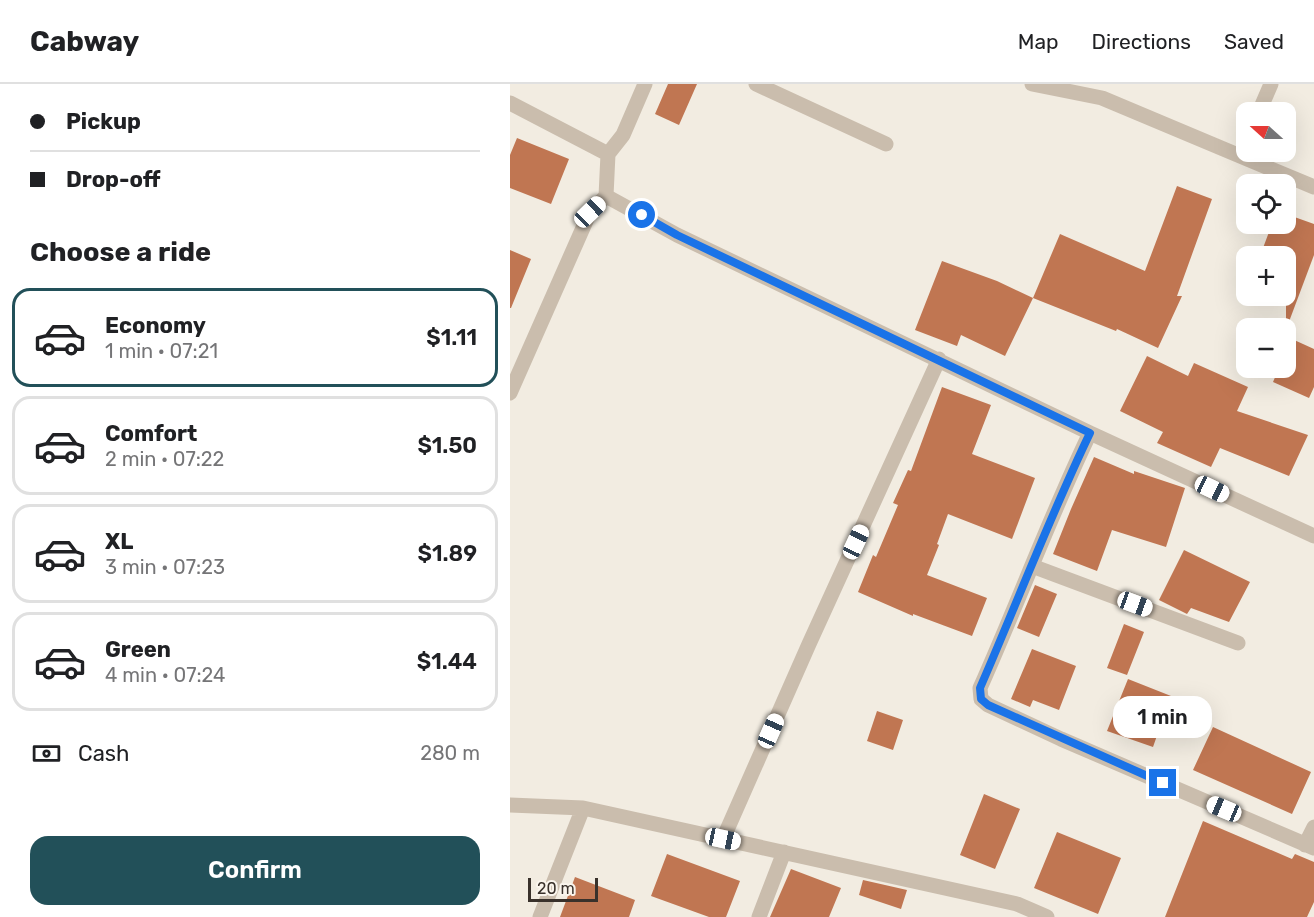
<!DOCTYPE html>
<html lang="en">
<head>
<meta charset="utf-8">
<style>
  body { margin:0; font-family:Rubik,sans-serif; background:#f2f2f2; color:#202124; height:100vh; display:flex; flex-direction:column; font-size:22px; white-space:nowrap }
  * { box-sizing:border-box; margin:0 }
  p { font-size:20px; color:#757577 }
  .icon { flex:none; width:33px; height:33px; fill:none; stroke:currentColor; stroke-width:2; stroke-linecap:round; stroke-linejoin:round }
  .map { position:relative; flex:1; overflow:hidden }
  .drawer { display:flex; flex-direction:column; background:#fff; width:510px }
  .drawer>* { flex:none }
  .top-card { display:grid; align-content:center; height:132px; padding:0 30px; background:#fff }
  .needle { width:39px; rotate:291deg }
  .fabs { position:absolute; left:726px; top:18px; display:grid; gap:12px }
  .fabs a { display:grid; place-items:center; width:60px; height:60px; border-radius:12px; background:#fff; box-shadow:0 6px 24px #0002; font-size:30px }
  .scale { position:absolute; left:18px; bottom:15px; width:70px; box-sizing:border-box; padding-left:6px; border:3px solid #39312b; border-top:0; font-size:16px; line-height:21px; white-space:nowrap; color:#39312b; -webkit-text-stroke:4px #faf5ed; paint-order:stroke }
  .end { position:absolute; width:27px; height:27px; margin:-14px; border:8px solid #1a73e8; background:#fff; box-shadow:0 0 0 3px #fff }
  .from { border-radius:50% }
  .bubble { position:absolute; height:42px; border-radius:18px; background:#fff; box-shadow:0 6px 24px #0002; font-size:20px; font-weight:600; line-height:42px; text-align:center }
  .car { position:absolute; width:18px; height:36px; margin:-18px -9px; border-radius:8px; box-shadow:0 0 4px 2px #0007; background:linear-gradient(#fff 24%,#345 0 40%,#fff 0 76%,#345 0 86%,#fff 0) }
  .top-card b { display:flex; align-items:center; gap:21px; height:57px; font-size:22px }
  .top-card b+b { border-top:2px solid #e0e0e0 }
  .top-card i { width:15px; height:15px; background:#202124 }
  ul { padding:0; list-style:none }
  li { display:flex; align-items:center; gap:18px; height:99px; margin:0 12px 9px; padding:0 18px; border:3px solid #e0e0e0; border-radius:18px }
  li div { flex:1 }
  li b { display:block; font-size:22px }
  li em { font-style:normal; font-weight:600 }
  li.selected { border-color:#225059 }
  li>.icon { width:54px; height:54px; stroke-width:1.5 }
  h2 { padding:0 30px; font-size:27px; line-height:72px }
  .pay { display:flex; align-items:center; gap:15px; height:66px; padding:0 30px; font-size:22px }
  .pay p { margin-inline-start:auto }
  .button { display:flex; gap:12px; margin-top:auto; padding:12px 30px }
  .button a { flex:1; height:69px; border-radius:18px; background:#225059; color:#fff; font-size:24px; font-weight:600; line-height:69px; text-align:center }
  header { display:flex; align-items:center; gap:36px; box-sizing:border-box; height:84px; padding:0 30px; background:#fff; border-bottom:2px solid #e0e0e0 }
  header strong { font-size:28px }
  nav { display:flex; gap:33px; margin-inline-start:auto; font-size:21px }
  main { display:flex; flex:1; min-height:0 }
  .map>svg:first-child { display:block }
</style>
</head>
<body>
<header>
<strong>Cabway</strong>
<nav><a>Map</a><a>Directions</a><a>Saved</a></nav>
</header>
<main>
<section class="drawer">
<div class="top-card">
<b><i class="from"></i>Pickup</b>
<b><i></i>Drop-off</b>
</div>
<h2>Choose a ride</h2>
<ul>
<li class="selected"><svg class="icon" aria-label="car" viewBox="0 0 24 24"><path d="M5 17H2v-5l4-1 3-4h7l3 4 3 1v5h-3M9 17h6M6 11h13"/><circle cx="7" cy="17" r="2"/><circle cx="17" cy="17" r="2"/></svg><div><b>Economy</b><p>1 min · 07:21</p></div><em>$1.11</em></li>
<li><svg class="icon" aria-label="car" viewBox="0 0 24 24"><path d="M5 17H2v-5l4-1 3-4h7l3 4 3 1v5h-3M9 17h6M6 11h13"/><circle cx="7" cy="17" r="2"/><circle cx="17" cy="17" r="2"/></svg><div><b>Comfort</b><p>2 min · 07:22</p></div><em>$1.50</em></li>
<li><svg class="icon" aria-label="car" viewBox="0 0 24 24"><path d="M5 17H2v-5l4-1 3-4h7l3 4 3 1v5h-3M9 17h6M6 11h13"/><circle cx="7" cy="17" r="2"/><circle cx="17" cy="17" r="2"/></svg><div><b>XL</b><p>3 min · 07:23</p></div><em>$1.89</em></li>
<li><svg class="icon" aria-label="car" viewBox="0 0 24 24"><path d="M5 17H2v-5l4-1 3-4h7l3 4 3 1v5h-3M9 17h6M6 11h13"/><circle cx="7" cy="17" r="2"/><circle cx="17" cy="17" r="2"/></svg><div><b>Green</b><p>4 min · 07:24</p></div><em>$1.44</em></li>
</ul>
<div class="pay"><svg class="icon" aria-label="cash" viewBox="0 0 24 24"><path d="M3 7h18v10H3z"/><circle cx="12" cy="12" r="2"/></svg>Cash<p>280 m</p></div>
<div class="button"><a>Confirm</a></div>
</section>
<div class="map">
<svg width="804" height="833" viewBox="0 0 804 833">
  <rect width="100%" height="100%" fill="#f2ece1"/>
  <path fill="#c07652" d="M158 0H187L169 41 145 30Z
    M7 54 59 75 41 120 0 104V71Z
    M667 102 702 115 667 212H672L648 264 607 245 606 247 523 214 550 150 635 187Z
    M776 130 804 140V171L777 243 776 242V172H750L762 140H776Z
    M0 166 21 175 1 224H0Z
    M432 177 487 197 523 214 495 272 451 251 447 262 405 246Z
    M782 255 804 265V303L799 314 763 298 769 284H776V270Z
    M637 272 678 292 684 279 738 303 727 327 798 351 779 392 710 364 701 383 647 359 653 348 610 327Z
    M432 303 481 321 462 370 525 394 502 455 438 430 427 460 429 461 417 491 477 514 462 552 403 530V532L348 508 363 471 366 473 388 421 383 419 398 386 401 387Z
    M584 373 624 390V387L675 404 656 463 602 446 587 487 543 470 561 425Z
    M674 466 740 498 719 538 681 524 677 530 649 516Z
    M525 501 547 510 529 553 507 544Z
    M614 540 634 548 617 591 597 584Z
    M522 565 566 582 549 626 523 616 520 623 501 615Z
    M618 595 661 612 643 663 597 647Z
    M367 627 393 636 383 666 357 657Z
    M703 643 801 688 782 730 683 686Z
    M474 710 510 725 485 785 450 771Z
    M693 737 782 775 785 770 804 778V818L797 833H655Z
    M547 748 611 774 588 830 524 804Z
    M157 770 230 797 216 833H199L141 812Z
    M281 785 331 804 319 833H260Z
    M65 793 125 816 119 833H50Z
    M353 796 397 806 391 825 349 811Z"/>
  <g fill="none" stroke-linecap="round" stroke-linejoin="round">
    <path stroke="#cabdad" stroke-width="15" d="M135 0 113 51 98 70 96 112 167 151 580 349 804 452
      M246 0 376 60
      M522 0 592 14 804 103
      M0 19 98 70
      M749 28 761 0
      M0 309 80 128 96 112
      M580 349C540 432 508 519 470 604L471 615 478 621 551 655 804 764
      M522 482 728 559
      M0 721 73 724 507 820 537 833
      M213 755 299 560 429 275
      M795 761 804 743
      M30 833 73 724
      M249 833 274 768"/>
  </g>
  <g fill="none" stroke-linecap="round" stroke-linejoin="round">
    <path stroke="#1a73e8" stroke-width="8" d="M132 131 167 151 580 349C540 432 507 519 470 604L471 615 478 621 653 699"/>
  </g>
</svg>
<div class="fabs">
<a><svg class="needle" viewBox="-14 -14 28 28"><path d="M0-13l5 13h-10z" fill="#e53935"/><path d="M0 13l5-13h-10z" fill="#757577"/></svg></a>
<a><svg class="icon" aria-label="locate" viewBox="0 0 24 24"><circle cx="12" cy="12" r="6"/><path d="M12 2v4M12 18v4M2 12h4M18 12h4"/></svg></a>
<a>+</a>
<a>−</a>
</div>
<div class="scale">20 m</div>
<i class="end from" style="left:132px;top:131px"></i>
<i class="end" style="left:653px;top:699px"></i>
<div class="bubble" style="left:603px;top:612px;width:99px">1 min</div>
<i class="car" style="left:80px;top:128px;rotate:46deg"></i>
<i class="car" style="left:702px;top:405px;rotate:115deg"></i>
<i class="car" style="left:346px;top:458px;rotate:25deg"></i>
<i class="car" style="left:625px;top:520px;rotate:110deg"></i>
<i class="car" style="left:261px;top:647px;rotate:24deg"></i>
<i class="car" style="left:714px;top:725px;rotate:293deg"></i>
<i class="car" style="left:213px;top:755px;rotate:102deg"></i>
</div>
</main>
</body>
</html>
